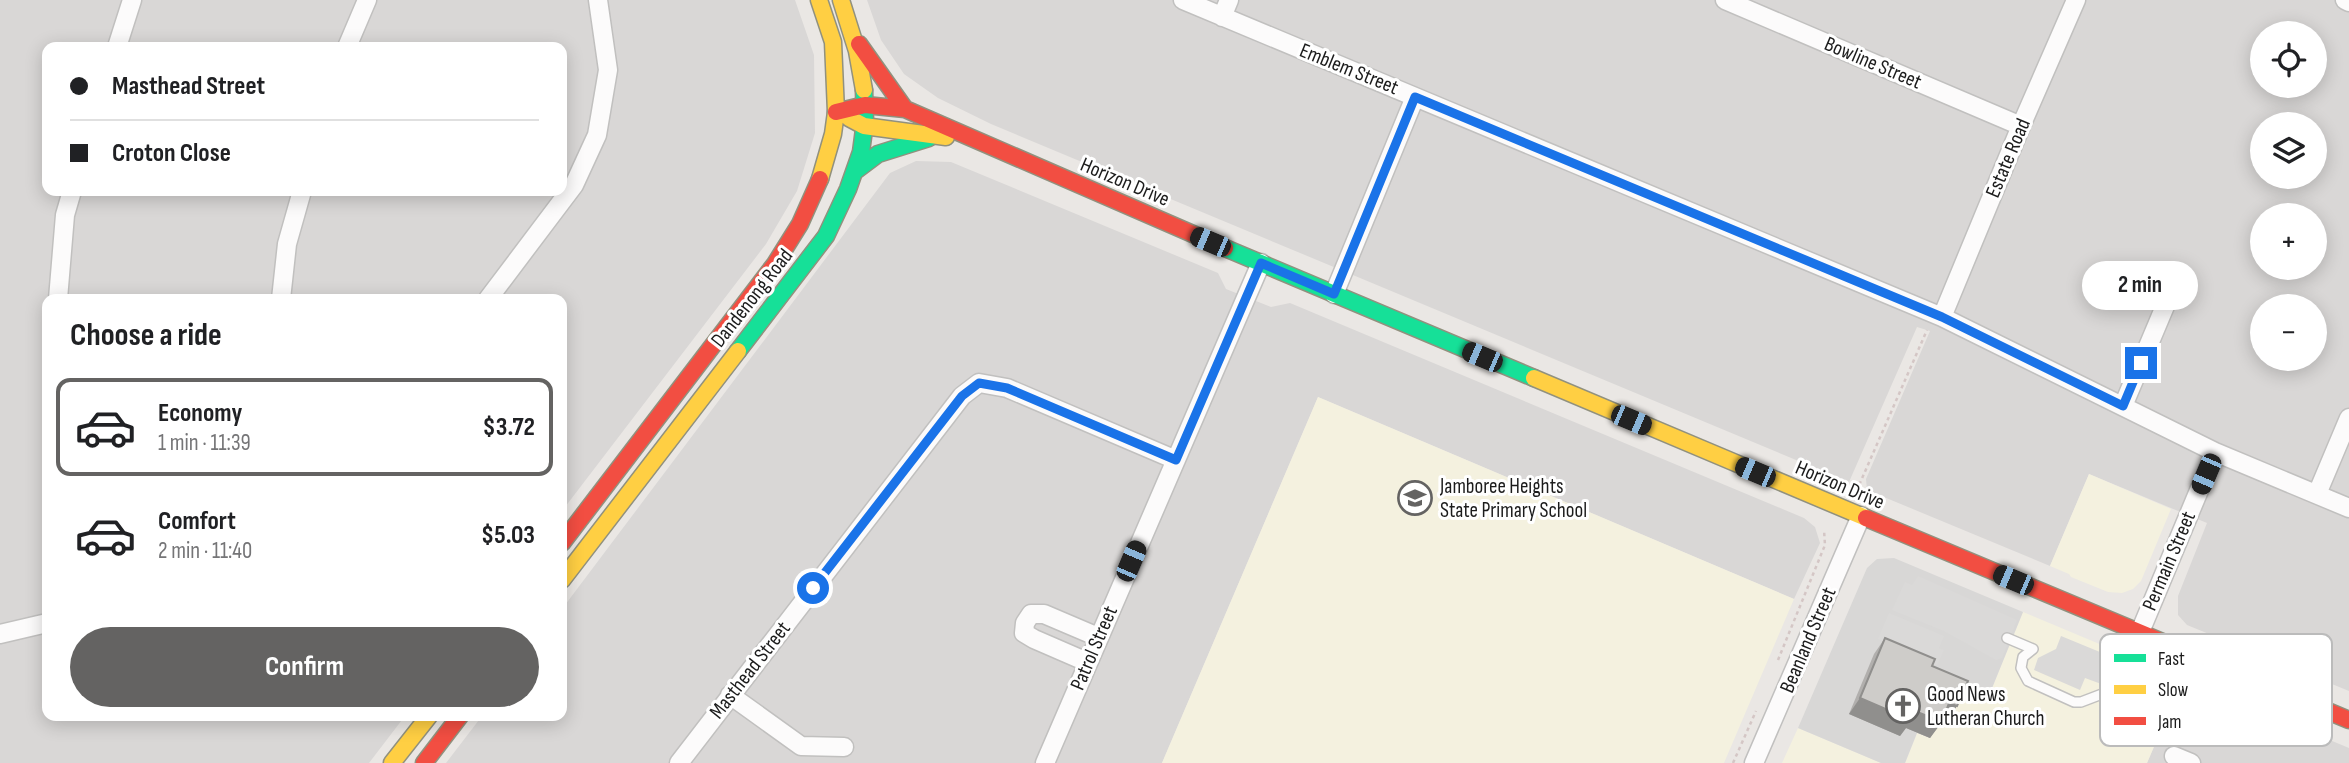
<!DOCTYPE html>
<html lang="en">
<head>
<meta charset="utf-8">
<style>
  body { margin:0; font-family:"Sofia Sans Condensed",sans-serif; background:#f2f2f2; color:#202124; height:100vh; display:flex; flex-direction:column; font-size:26px; white-space:nowrap }
  * { box-sizing:border-box; margin:0 }
  p { font-size:23px; color:#757577 }
  .icon { flex:none; width:38px; height:38px; fill:none; stroke:currentColor; stroke-width:2; stroke-linecap:round; stroke-linejoin:round }
  .map { position:relative; flex:1; overflow:hidden }
  .sheet { position:absolute; left:42px; top:294px; width:525px; height:427px; display:flex; flex-direction:column; background:#fff; border-radius:14px; box-shadow:0 4px 18px #0003 }
  .sheet>* { flex:none }
  .banner { position:absolute; left:42px; top:42px; width:525px; height:154px; border-radius:14px; box-shadow:0 4px 18px #0003; display:grid; align-content:center; height:154px; padding:0 28px; background:#fff }
  .buttons { position:absolute; left:2250px; top:21px; display:grid; gap:14px }
  .buttons a { display:grid; place-items:center; width:77px; height:77px; border-radius:50%; background:#fff; box-shadow:0 4px 18px #0003; font-size:35px }
  .end { position:absolute; width:32px; height:32px; margin:-16px; border:9px solid #1a73e8; background:#fff; box-shadow:0 0 0 4px #fff }
  .from { border-radius:50% }
  .bubble { position:absolute; height:49px; border-radius:24px; background:#fff; box-shadow:0 4px 18px #0003; font-size:23px; font-weight:700; line-height:49px; text-align:center }
  .car { position:absolute; width:21px; height:42px; margin:-21px -10px; border-radius:9px; box-shadow:0 0 5px 2px #0007; background:linear-gradient(#222 24%,#8ab4d8 0 40%,#222 0 76%,#8ab4d8 0 86%,#222 0) }
  .banner b { display:flex; align-items:center; gap:24px; height:66px; font-size:26px }
  .banner b+b { border-top:2px solid #e0e0e0 }
  .banner i { width:18px; height:18px; background:#202124 }
  ul { padding:0; list-style:none }
  li { display:flex; align-items:center; gap:21px; height:98px; margin:0 14px 10px; padding:0 14px; border:4px solid transparent; border-radius:14px }
  li div { flex:1 }
  li b { display:block; font-size:26px }
  li em { font-style:normal; font-weight:700 }
  li.active { border-color:#646362 }
  li>.icon { width:63px; height:63px; stroke-width:1.5 }
  h2 { padding:0 28px; font-size:32px; line-height:84px }
  .button { display:flex; gap:14px; margin-top:auto; padding:14px 28px }
  .button a { flex:1; height:80px; border-radius:42px; background:#646362; color:#fff; font-size:28px; font-weight:700; line-height:80px; text-align:center }
  .map>svg:first-child { display:block }
</style>
</head>
<body>
<div class="map">
<svg width="2349" height="763" viewBox="0 0 2349 763">
  <rect width="100%" height="100%" fill="#eae7e4"/>
  <path fill="#d9d7d6" fill-rule="evenodd" d="M0 0H795L814 55 815 133 797 191 766 244 562 511V299H47V716H405L369 763H0ZM47 47H562V191H47Z
    M867 0H2349V691L2187 625 2178 615V596L2207 523 2089 474 2050 566 1867 490 1866 479 1930 331 1917 327 1849 482 991 124 938 98 904 74 881 40ZM2263 33H2315V86H2263ZM2263 124H2315V177H2263ZM2263 215H2315V268H2263ZM2263 306H2315V359H2263Z
    M916 161 951 162 1218 273 1226 289 1271 307 1290 303 1804 518 1815 527 1820 543 1794 599 1318 397 1162 763H446L482 716H562V609L890 173Z
    M2183 679 2349 748V763H2147Z"/>
  <path fill="#f4f1df" d="M1318 397 1794 599 1724 763H1162Z
    M2089 474 2171 509 2141 581 2133 589 2122 593 2108 592 2071 577 2069 574 2050 566Z
    M2023 612 2183 679 2147 763H1905L1917 733 1962 685 1970 683 1990 693Z
    M1798 728 1881 763H1782Z"/>
  <path fill="#d8d7d6" d="M1894 558 2023 612 1990 693 1970 683 1962 685 1946 723 1938 720 1930 738 1917 733 1905 763H1881L1798 728 1867 568 1877 559Z"/>
  <path fill="#dad9d8" d="M1918 576 2017 620 2002 658 1996 660 1944 631 1892 610 1905 582 1912 585Z
    M1889 613 1944 636 1939 648 1944 650 1937 665 1878 639Z
    M2061 636 2129 664 2124 676 2104 685 2085 678 2080 690 2034 670 2038 658 2056 649Z"/>
  <g fill="none" stroke-linecap="round" stroke-linejoin="round">
    <g stroke="#c1c0bf" stroke-width="12">
      <path id="lane" d="M2007 638 2033 649 2023 657 2021 668 2028 681 2074 702H2081L2144 678"/>
    </g>
    <g stroke="#c1c0bf" stroke-width="21">
      <path id="street" d="M1183 0 1942 317 2215 452 2349 508
        M1725 0 2021 126
        M2345 0 2349 2
        M1222 17 1229 0
        M117 47 132 0
        M347 47 367 0
        M1334 294 1415 97
        M58 299 65 215 72 191
        M281 299 287 244 302 191
        M488 299 574 185 597 135 608 70 598 0
        M1942 317 2021 126 2076 0
        M2123 406 2168 299
        M2317 494 2349 418
        M2140 632 2215 452
        M0 634 47 623
        M1087 662 1034 639 1024 633 1025 623 1031 614H1044L1098 637
        M730 695 801 746 844 747
        M2174 756 2191 763
        M679 763 962 396 979 383 1007 388 1176 460
        M1045 763 1261 263
        M1754 763 1861 516"/>
    </g>
    <g stroke="#91917e" stroke-width="19">
      <path id="fast" d="M854 172 878 154 929 138
        M1225 248 1534 378
        M738 351 826 236 848 189 861 152 865 122 864 90"/>
    </g>
    <g stroke="#91917e" stroke-width="19">
      <path id="slow" d="M819 0 833 42 836 112 833 134 820 179
        M841 0 857 51 864 90
        M849 118 864 126 946 137
        M1534 378 1866 518
        M562 580 738 351
        M392 763 429 716"/>
    </g>
    <g stroke="#91917e" stroke-width="19">
      <path id="jam" d="M859 44 905 109
        M836 112 865 105 905 109 1225 248
        M1866 518 2349 720
        M562 543 775 264 800 224 820 179
        M424 763 460 716"/>
    </g>
    <path stroke="#d4c6c5" stroke-width="2.5" stroke-dasharray="3.5 3.5" stroke-linecap="butt" d="M1855 490 1860 483 1927 330
      M1778 660 1825 545 1824 530
      M1733 763 1756 711"/>
    <use href="#lane" stroke="#fcfbfb" stroke-width="9"/>
    <use href="#street" stroke="#fcfbfb" stroke-width="18"/>
    <use href="#fast" stroke="#16e098" stroke-width="16"/>
    <use href="#slow" stroke="#ffcf43" stroke-width="16"/>
    <use href="#jam" stroke="#f24e42" stroke-width="16"/>
  </g>
  <path fill="#b1afad" d="M1885 638 1932 666 1946 723 1942 721 1930 738 1906 728 1900 736 1849 714 1874 654Z"/>
  <path fill="#908f8d" d="M1860 698 1915 711 1942 722 1930 738 1906 728 1900 736 1849 714Z
    M1949 703 1957 706 1946 723 1938 719Z"/>
  <path fill="#ceccc9" stroke="#908f8d" stroke-width="2" d="M1885 638 1935 659 1932 666 1968 681 1957 706 1949 703 1942 722 1915 711 1911 720 1860 698Z"/>
  <g fill="none" stroke-linecap="round" stroke-linejoin="round">
    <path stroke="#1a73e8" stroke-width="9" d="M813 588 962 396 979 383 1007 388 1176 460 1261 263 1334 294 1415 97 1942 317 2123 406 2141 363"/>
  </g>
  <defs>
    <g id="school-ring" transform="scale(1.75)"><circle r="9.5" fill="#fff" stroke="#646362" stroke-width="1.5"/><path d="M0-5L7-2L0 1L-7-2ZM-4 1L0 2.5L4 1V4Q0 6-4 4Z" fill="#646362"/></g>
    <g id="church-ring" transform="scale(1.75)"><circle r="9.5" fill="#fff" stroke="#646362" stroke-width="1.5"/><path d="M-1.2-6h2.4v3.5h3.3v2.4h-3.3V6h-2.4V-.1h-3.3v-2.4h3.3Z" fill="#646362"/></g>
  </defs>
  <g fill-rule="evenodd">
    <use href="#school-ring" x="1415" y="498"/>
    <use href="#church-ring" x="1903" y="706"/>
  </g>
  <g text-anchor="middle" dominant-baseline="central" stroke-width="6" stroke-linejoin="round" paint-order="stroke">
    <g font-size="21" fill="#1c1c1c" stroke="#fff">
      <text transform="translate(1873 63) rotate(23)">Bowline Street</text>
      <text transform="translate(1349 69) rotate(22)">Emblem Street</text>
      <text transform="translate(2008 158) rotate(-67)">Estate Road</text>
      <text transform="translate(1125 182) rotate(23)">Horizon Drive</text>
      <text transform="translate(752 298) rotate(-52)">Dandenong Road</text>
      <text transform="translate(1840 485) rotate(23)">Horizon Drive</text>
      <text transform="translate(2169 561) rotate(-67)">Permain Street</text>
      <text transform="translate(1808 640) rotate(-67)">Beanland Street</text>
      <text transform="translate(1094 648) rotate(-67)">Patrol Street</text>
      <text transform="translate(750 670) rotate(-52)">Masthead Street</text>
    </g>
    <g font-size="21" fill="#1c1c1c" stroke="#fff" text-anchor="start">
      <text x="1440" y="486">Jamboree Heights<tspan x="1440" dy="24">State Primary School</tspan></text>
      <text x="1927" y="694">Good News<tspan x="1927" dy="24">Lutheran Church</tspan></text>
    </g>
  </g>
  <rect x="2100" y="634" width="232" height="112" rx="10" fill="#fff" stroke="#bbb" stroke-width="2"/>
  <rect x="2114" y="654" width="32" height="8" fill="#16e098"/>
  <rect x="2114" y="685" width="32" height="9" fill="#ffcf43"/>
  <rect x="2114" y="717" width="32" height="8" fill="#f24e42"/>
  <g font-size="19" fill="#1c1c1c">
    <text x="2158" y="665">Fast</text>
    <text x="2158" y="696">Slow</text>
    <text x="2158" y="728">Jam</text>
  </g>
</svg>
<div class="buttons">
<a><svg class="icon" aria-label="locate" viewBox="0 0 24 24"><circle cx="12" cy="12" r="6"/><path d="M12 2v4M12 18v4M2 12h4M18 12h4"/></svg></a>
<a><svg class="icon" aria-label="layers" viewBox="0 0 24 24"><path d="M12 4l9 5-9 5-9-5zM3 14l9 5 9-5"/></svg></a>
<a>+</a>
<a>−</a>
</div>
<i class="end from" style="left:813px;top:588px"></i>
<i class="end" style="left:2141px;top:363px"></i>
<div class="bubble" style="left:2082px;top:261px;width:116px">2 min</div>
<i class="car" style="left:1210px;top:242px;rotate:293deg"></i>
<i class="car" style="left:1482px;top:357px;rotate:293deg"></i>
<i class="car" style="left:1631px;top:420px;rotate:113deg"></i>
<i class="car" style="left:1755px;top:472px;rotate:293deg"></i>
<i class="car" style="left:2206px;top:474px;rotate:203deg"></i>
<i class="car" style="left:1131px;top:561px;rotate:23deg"></i>
<i class="car" style="left:2013px;top:580px;rotate:293deg"></i>
<div class="banner">
<b><i class="from"></i>Masthead Street</b>
<b><i></i>Croton Close</b>
</div>
<section class="sheet">
<h2>Choose a ride</h2>
<ul>
<li class="active"><svg class="icon" aria-label="car" viewBox="0 0 24 24"><path d="M5 17H2v-5l4-1 3-4h7l3 4 3 1v5h-3M9 17h6M6 11h13"/><circle cx="7" cy="17" r="2"/><circle cx="17" cy="17" r="2"/></svg><div><b>Economy</b><p>1 min · 11:39</p></div><em>$3.72</em></li>
<li><svg class="icon" aria-label="car" viewBox="0 0 24 24"><path d="M5 17H2v-5l4-1 3-4h7l3 4 3 1v5h-3M9 17h6M6 11h13"/><circle cx="7" cy="17" r="2"/><circle cx="17" cy="17" r="2"/></svg><div><b>Comfort</b><p>2 min · 11:40</p></div><em>$5.03</em></li>
</ul>
<div class="button"><a>Confirm</a></div>
</section>
</div>
</body>
</html>
